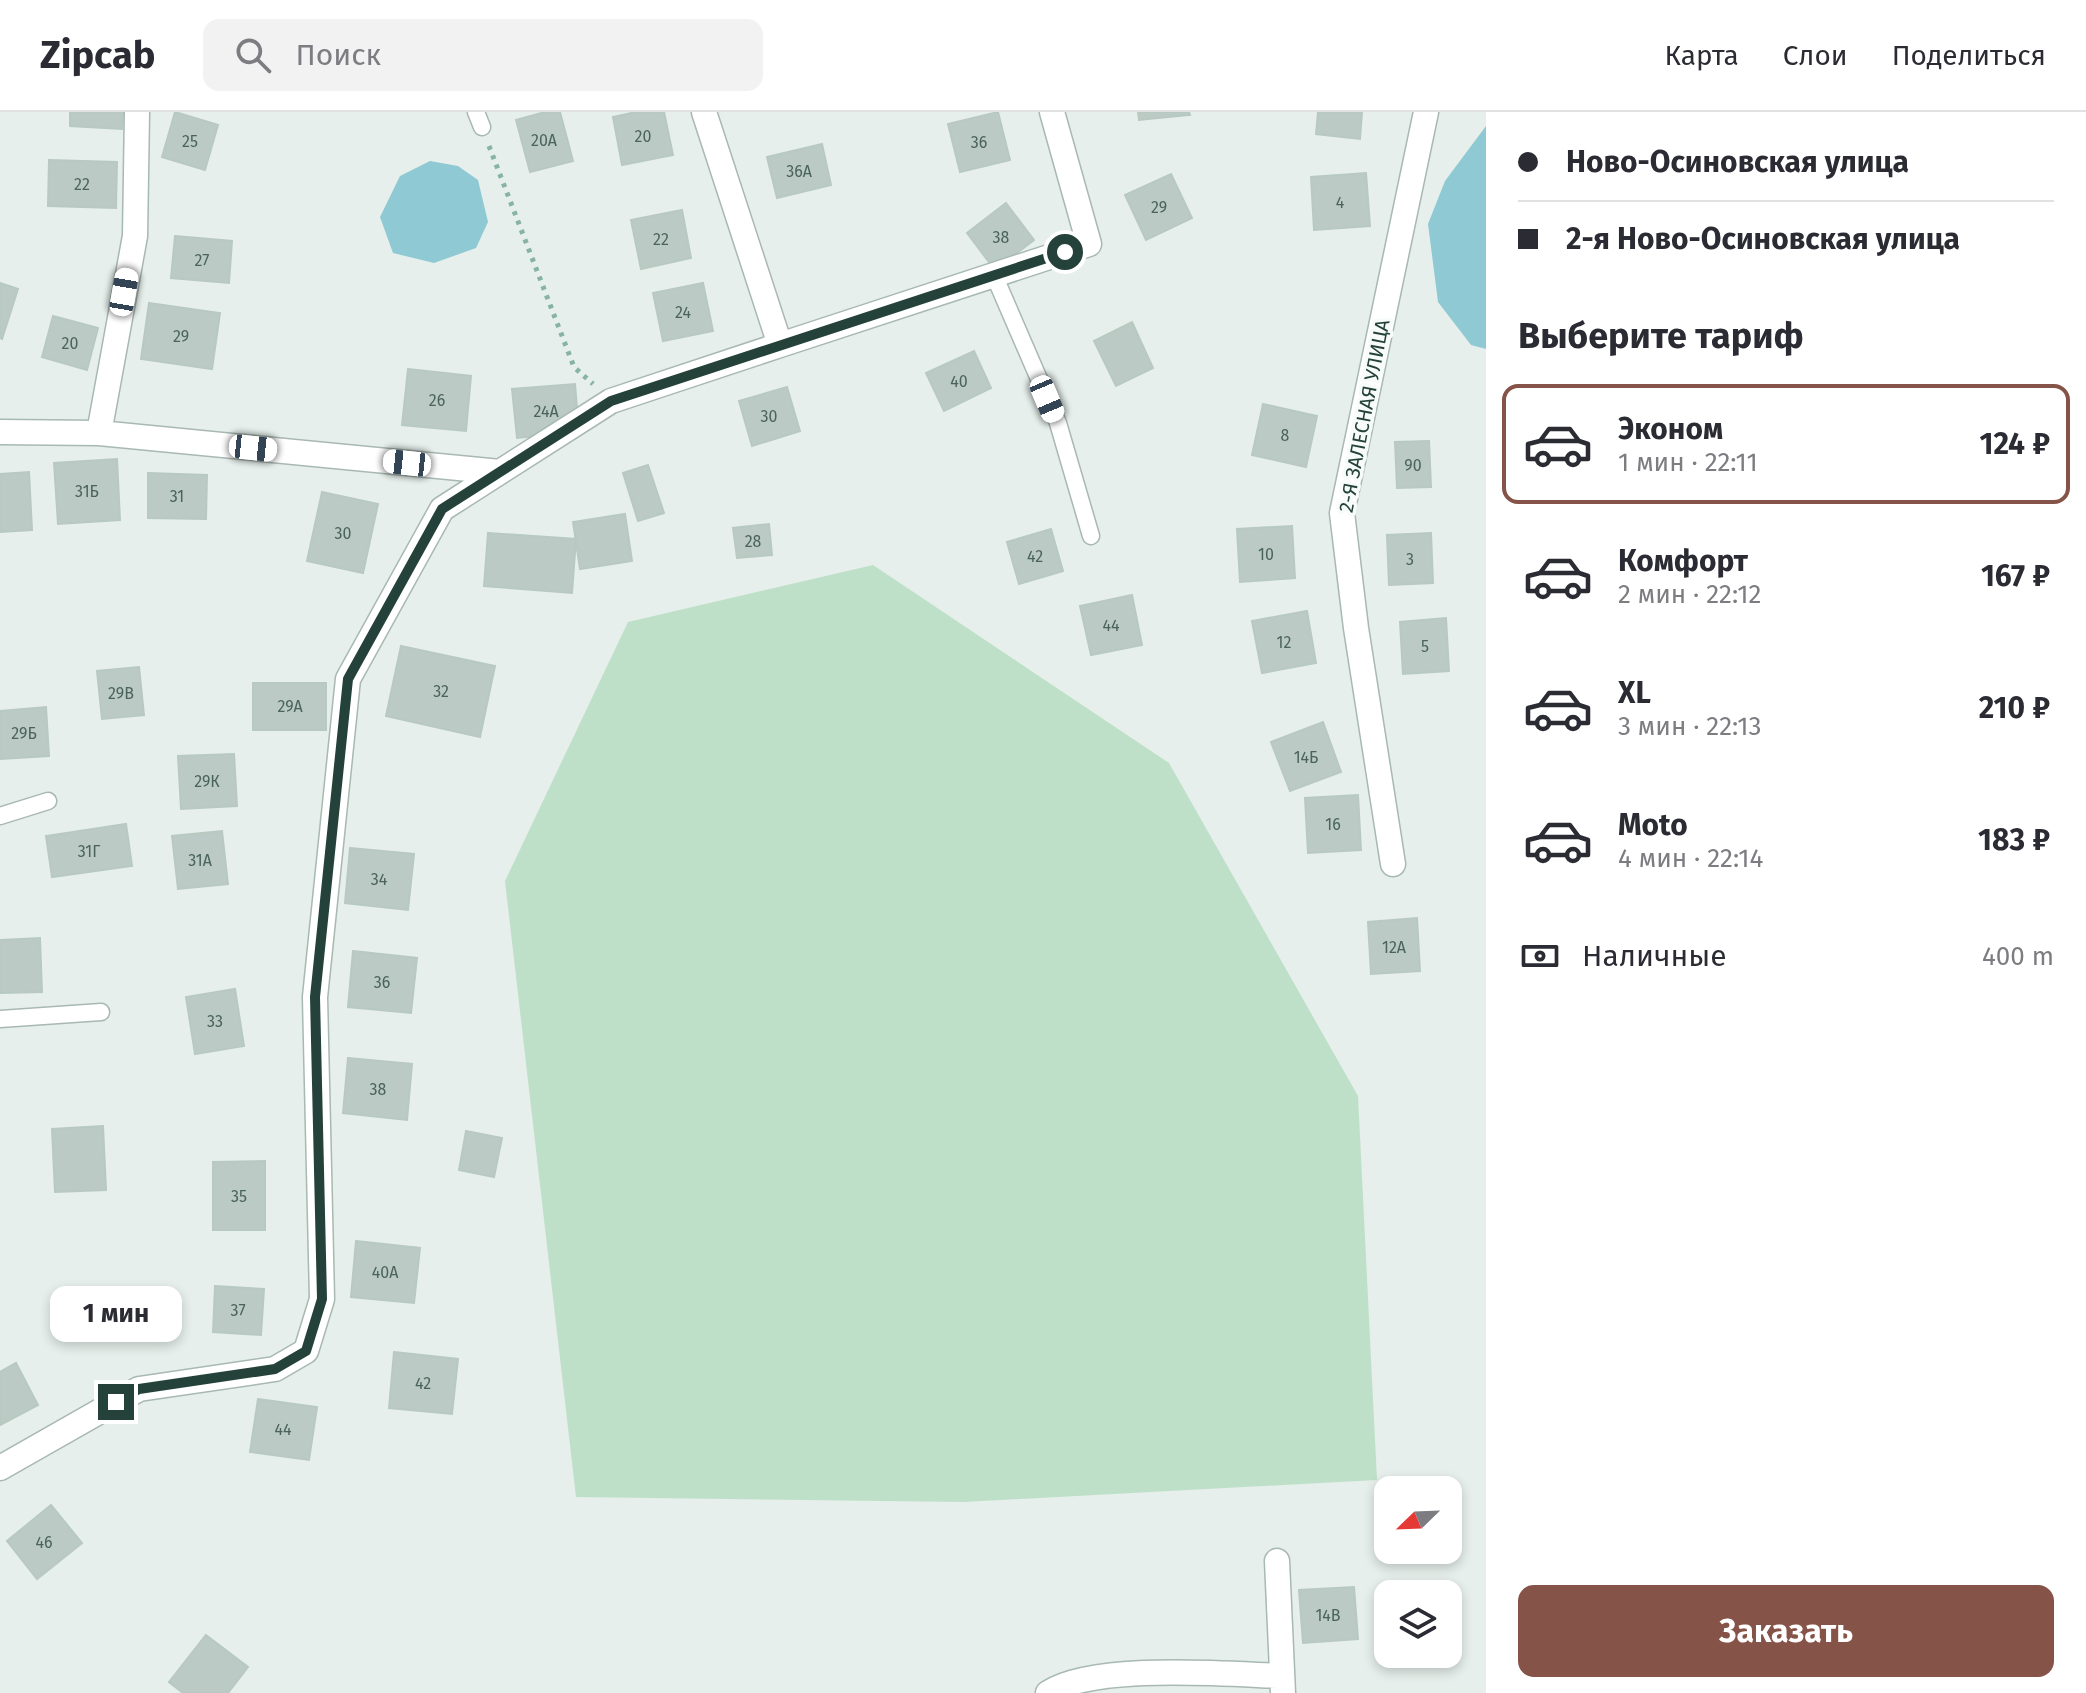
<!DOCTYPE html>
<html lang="ru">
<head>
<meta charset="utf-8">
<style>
  body { margin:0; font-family:"Fira Sans",sans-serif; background:#f2f2f3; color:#2b2b33; height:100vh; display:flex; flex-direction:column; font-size:30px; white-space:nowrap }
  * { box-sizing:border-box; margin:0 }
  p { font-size:26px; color:#7c7c81 }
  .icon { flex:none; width:44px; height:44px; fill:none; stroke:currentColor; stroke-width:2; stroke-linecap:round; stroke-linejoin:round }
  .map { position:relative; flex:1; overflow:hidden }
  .panel { display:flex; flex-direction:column; background:#fff; width:600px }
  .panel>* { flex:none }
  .banner { display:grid; align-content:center; height:176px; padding:0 32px; background:#fff }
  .needle { width:52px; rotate:247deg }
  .buttons { position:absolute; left:1374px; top:1364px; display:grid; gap:16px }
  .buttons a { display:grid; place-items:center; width:88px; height:88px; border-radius:16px; background:#fff; box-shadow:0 4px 12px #0003; font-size:40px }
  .end { position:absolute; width:36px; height:36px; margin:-18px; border:10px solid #24423a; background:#fff; box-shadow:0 0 0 4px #fff }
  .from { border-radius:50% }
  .bubble { position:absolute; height:56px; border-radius:16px; background:#fff; box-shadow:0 4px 12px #0003; font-size:26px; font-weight:700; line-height:56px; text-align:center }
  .car { position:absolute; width:24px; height:48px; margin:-24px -12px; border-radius:10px; box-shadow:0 0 6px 2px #0007; background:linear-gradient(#fff 24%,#345 0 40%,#fff 0 76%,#345 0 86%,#fff 0) }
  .banner b { display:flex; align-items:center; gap:28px; height:76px; font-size:30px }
  .banner b+b { border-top:2px solid #e1e1e2 }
  .banner i { width:20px; height:20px; background:#2b2b33 }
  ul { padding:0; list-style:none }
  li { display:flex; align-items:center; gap:24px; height:120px; margin:0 16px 12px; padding:0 16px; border:4px solid transparent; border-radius:16px }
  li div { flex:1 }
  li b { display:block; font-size:30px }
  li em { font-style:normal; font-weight:700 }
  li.on { border-color:#855347 }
  li>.icon { width:72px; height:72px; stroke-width:1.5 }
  h2 { padding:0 32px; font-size:36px; line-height:96px }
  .pay { display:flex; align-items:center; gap:20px; height:88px; padding:0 32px; font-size:30px }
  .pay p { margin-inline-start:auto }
  .cta { display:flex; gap:16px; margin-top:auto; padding:16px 32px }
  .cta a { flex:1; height:92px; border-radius:16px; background:#855347; color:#fff; font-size:32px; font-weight:700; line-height:92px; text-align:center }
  header { display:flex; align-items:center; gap:48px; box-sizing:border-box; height:112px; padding:0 40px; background:#fff; border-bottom:2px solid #e1e1e2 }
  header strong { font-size:38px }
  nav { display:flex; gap:44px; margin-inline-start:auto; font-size:28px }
  .search { width:560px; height:72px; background:#f2f2f3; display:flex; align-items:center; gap:20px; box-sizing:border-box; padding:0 28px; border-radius:16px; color:#7c7c81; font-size:30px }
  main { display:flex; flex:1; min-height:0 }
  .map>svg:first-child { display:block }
</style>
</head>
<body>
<header>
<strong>Zipcab</strong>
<div class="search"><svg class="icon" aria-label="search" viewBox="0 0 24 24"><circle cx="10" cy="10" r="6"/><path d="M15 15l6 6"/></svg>Поиск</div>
<nav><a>Карта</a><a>Слои</a><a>Поделиться</a></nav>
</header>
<main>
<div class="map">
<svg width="1486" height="1581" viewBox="0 0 1486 1581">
  <rect width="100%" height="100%" fill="#e6efeb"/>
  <path fill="#bfe0c8" d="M873 453 1169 651 1358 984 1377 1368 964 1390 576 1385 505 769 628 510Z"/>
  <path fill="#8ec9d4" d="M1486 14V237L1471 233 1438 190 1428 112 1445 69Z
    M430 49 458 54 478 68 488 110 476 136 434 151 393 141 380 105 400 64Z"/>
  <path fill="#bbcac4" stroke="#b8c9c2" stroke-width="2" d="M70 0H123L122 17 70 14Z
    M175 0 218 13 205 58 162 45Z
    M545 0H560L573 49 530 60 516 8Z
    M636 0H664L673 43 622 53 613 5Z
    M998 0 1010 48 960 60 948 12Z
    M1138 0H1189L1190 3 1139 8Z
    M1318 0H1362L1360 27 1316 22Z
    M822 32 831 73 777 86 767 45Z
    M49 48 117 50 116 96 48 94Z
    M1366 61 1370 114 1314 118 1311 65Z
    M1171 62 1192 106 1146 128 1125 83Z
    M1006 91 1034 128 995 158 967 121Z
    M682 98 691 146 641 157 631 108Z
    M175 124 232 129 229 171 171 166Z
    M0 171 18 177 2 227 0 226Z
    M703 171 713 219 663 229 653 181Z
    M149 191 220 201 212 257 141 247Z
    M53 204 98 216 87 258 42 245Z
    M1132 210 1153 256 1116 274 1094 229Z
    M974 239 991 276 944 299 926 261Z
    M408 257 471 264 466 319 402 313Z
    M575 272 579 320 517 326 512 277Z
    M787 275 800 319 752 334 739 289Z
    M1263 292 1317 304 1306 355 1252 343Z
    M1429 329 1431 375 1397 376 1395 330Z
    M117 347 120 408 58 412 54 351Z
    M648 353 664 401 638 409 623 361Z
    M29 360 32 418 0 420V362Z
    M148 361 207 363 206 407 148 406Z
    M322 380 378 392 363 461 307 449Z
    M625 402 632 449 580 457 573 410Z
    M769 412 772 443 737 446 733 416Z
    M1292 414 1295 466 1240 470 1237 417Z
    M1051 417 1063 459 1019 472 1007 430Z
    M488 421 576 427 572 481 484 474Z
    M1431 421 1433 471 1389 473 1387 423Z
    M1132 483 1142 533 1091 543 1080 494Z
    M1307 499 1316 551 1262 561 1252 509Z
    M1446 506 1449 559 1403 562 1400 510Z
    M401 534 495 554 480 625 386 604Z
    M139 555 144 603 102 607 97 559Z
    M253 571H326V618H253Z
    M46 595 49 644 0 647V599Z
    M1323 610 1341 660 1290 679 1271 630Z
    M234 642 237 694 181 697 178 644Z
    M1358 683 1361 738 1308 741 1305 686Z
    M126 712 132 754 52 765 46 724Z
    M222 719 228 772 178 777 172 724Z
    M350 736 414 742 408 798 345 791Z
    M1417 806 1420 859 1371 862 1368 810Z
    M40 826 42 880 0 881V828Z
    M353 839 417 846 411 901 348 895Z
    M235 877 244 934 195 942 186 885Z
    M348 946 412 952 407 1008 343 1001Z
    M103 1014 106 1078 55 1080 52 1017Z
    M466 1019 502 1026 494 1065 459 1058Z
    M265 1049V1118H213V1050Z
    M356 1129 420 1136 414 1191 351 1185Z
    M215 1174 264 1177 261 1223 213 1220Z
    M394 1240 458 1247 452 1302 389 1296Z
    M16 1251 38 1293 0 1313V1260Z
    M258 1287 317 1295 309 1348 250 1340Z
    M51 1393 82 1431 37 1467 7 1429Z
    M1354 1475 1358 1527 1303 1531 1299 1478Z
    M206 1523 248 1555 228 1581H183L169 1570Z"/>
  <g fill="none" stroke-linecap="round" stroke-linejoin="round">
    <g stroke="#a8b8b2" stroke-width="19">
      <path id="lane" d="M476 0 482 15
        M994 163 1058 311 1091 424
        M0 704 48 689
        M0 907 101 900"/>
    </g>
    <g stroke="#a8b8b2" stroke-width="27">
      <path id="street" d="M780 233 1089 132 1052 0
        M0 320 99 321 500 360
        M99 321 135 124 137 0
        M1393 752 1356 516 1342 401 1426 0
        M0 1356 139 1277 275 1257 306 1239 322 1187 315 885 348 567 442 397 611 289 780 233 704 0
        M1277 1449 1283 1581
        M1048 1581C1094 1551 1226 1562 1282 1564"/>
    </g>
    <path stroke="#86b3a5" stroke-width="5" stroke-dasharray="4 6" stroke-linecap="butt" d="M489 34 574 255 593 272"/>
    <use href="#lane" stroke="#fff" stroke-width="16"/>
    <use href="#street" stroke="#fff" stroke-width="24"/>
  </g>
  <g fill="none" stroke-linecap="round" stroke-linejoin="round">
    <path stroke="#24423a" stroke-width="10" d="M116 1290 139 1277 275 1257 306 1239 322 1187 315 885 348 567 442 397 611 289 1065 140"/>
  </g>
  <g text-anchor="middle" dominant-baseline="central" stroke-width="7" stroke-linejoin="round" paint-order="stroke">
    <g font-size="16" fill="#4a645c">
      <text x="643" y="24">20</text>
      <text x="544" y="28">20А</text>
      <text x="190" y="29">25</text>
      <text x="979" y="30">36</text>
      <text x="799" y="59">36А</text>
      <text x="82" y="72">22</text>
      <text x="1340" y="90">4</text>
      <text x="1159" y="95">29</text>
      <text x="1001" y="125">38</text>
      <text x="661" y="127">22</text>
      <text x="202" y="148">27</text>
      <text x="683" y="200">24</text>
      <text x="181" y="224">29</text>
      <text x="70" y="231">20</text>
      <text x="959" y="269">40</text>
      <text x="437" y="288">26</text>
      <text x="546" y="299">24А</text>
      <text x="769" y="304">30</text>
      <text x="1285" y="323">8</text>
      <text x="1413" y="353">90</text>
      <text x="87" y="379">31Б</text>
      <text x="177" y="384">31</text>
      <text x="343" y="421">30</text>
      <text x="753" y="429">28</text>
      <text x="1266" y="442">10</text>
      <text x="1035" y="444">42</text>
      <text x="1410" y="447">3</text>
      <text x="1111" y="513">44</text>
      <text x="1284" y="530">12</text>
      <text x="1425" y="534">5</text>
      <text x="441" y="579">32</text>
      <text x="121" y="581">29В</text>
      <text x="290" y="594">29А</text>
      <text x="24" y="621">29Б</text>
      <text x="1306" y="645">14Б</text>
      <text x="207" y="669">29К</text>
      <text x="1333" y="712">16</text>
      <text x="89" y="739">31Г</text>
      <text x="200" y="748">31А</text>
      <text x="379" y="767">34</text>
      <text x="1394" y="835">12А</text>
      <text x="382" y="870">36</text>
      <text x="215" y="909">33</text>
      <text x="378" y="977">38</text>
      <text x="239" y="1084">35</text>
      <text x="385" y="1160">40А</text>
      <text x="238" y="1198">37</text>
      <text x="423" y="1271">42</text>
      <text x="283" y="1317">44</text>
      <text x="44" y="1430">46</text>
      <text x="1328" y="1503">14В</text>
    </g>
    <g font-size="20" fill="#24423a" stroke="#f7fbf9">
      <text transform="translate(1364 304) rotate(-79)">2-Я ЗАЛЕСНАЯ УЛИЦА</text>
    </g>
  </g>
</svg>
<div class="buttons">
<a><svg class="needle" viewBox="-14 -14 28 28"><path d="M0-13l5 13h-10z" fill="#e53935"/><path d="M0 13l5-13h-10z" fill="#7c7c81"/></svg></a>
<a><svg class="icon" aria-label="layers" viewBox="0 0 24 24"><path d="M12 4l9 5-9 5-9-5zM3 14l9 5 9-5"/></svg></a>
</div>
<i class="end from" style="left:1065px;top:140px"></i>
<i class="end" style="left:116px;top:1290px"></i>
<div class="bubble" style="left:50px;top:1174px;width:132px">1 мин</div>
<i class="car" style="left:124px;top:180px;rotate:10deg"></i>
<i class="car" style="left:1047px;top:287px;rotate:157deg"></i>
<i class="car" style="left:253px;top:336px;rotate:96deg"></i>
<i class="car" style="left:407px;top:351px;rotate:276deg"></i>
</div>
<section class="panel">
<div class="banner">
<b><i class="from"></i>Ново-Осиновская улица</b>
<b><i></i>2-я Ново-Осиновская улица</b>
</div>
<h2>Выберите тариф</h2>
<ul>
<li class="on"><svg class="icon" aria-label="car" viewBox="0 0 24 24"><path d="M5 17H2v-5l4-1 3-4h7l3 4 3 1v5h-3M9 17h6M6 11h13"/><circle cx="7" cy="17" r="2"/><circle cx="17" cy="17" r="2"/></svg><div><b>Эконом</b><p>1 мин · 22:11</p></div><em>124 ₽</em></li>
<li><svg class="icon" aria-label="car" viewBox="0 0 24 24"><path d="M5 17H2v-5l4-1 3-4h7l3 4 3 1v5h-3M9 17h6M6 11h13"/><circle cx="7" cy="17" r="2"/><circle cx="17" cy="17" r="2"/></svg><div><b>Комфорт</b><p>2 мин · 22:12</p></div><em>167 ₽</em></li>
<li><svg class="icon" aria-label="car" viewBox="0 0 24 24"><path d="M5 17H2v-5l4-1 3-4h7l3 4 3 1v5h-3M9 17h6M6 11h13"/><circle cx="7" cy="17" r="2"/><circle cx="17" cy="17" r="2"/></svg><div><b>XL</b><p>3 мин · 22:13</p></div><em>210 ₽</em></li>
<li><svg class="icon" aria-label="car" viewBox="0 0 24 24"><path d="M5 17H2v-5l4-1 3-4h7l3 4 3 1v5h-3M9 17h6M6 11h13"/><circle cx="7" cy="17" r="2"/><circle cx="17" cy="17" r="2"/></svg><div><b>Moto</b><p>4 мин · 22:14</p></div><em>183 ₽</em></li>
</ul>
<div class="pay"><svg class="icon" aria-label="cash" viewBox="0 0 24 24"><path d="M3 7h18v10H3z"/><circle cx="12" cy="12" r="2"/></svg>Наличные<p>400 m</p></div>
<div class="cta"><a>Заказать</a></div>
</section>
</main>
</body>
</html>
